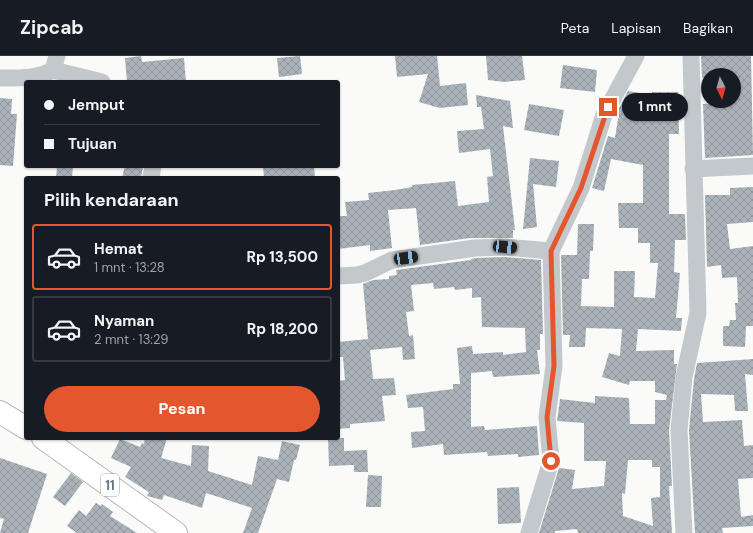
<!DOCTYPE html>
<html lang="id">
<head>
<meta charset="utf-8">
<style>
  body { margin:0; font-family:"DM Sans",sans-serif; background:#242831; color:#f1f3f6; height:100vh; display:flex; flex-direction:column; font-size:15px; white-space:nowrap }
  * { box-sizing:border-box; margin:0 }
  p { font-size:13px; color:#9ea1a6 }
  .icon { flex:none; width:22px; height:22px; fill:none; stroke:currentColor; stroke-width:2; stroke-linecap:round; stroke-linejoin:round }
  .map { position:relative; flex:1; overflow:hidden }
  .side { position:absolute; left:24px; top:120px; width:316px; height:264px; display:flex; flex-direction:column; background:#171b24; border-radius:4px; box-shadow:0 1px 3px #0004 }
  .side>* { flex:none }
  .banner { position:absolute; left:24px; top:24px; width:316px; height:88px; border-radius:4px; box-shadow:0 1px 3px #0004; display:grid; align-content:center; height:88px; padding:0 20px; background:#171b24 }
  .needle { width:26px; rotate:174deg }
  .buttons { position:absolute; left:701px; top:12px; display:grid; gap:8px }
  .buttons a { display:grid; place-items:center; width:40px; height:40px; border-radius:50%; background:#171b24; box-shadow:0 1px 3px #0004; font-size:20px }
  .end { position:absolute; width:18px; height:18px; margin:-9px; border:5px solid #e4572e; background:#fff; box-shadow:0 0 0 2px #fff }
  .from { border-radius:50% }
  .bubble { position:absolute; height:28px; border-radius:14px; background:#171b24; box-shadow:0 1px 3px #0004; font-size:13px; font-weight:700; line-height:28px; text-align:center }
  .car { position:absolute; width:12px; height:24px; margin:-12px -6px; border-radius:5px; box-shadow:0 0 3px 1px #0007; background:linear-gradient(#222 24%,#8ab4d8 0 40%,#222 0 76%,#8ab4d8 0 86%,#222 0) }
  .banner b { display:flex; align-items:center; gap:14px; height:38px; font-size:15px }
  .banner b+b { border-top:1px solid #363941 }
  .banner i { width:10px; height:10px; background:#f1f3f6 }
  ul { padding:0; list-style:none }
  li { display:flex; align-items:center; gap:12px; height:66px; margin:0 8px 6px; padding:0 12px; border:2px solid #363941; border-radius:4px }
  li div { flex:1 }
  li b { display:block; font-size:15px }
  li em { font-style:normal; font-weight:700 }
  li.current { border-color:#e4572e }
  li>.icon { width:36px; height:36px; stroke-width:1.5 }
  h2 { padding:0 20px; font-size:18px; line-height:48px }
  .button { display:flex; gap:8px; margin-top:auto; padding:8px 20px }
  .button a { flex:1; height:46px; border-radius:24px; background:#e4572e; color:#fff; font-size:16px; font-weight:700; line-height:46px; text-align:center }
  header { display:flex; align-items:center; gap:24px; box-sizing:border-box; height:56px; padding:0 20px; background:#171b24; border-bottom:1px solid #363941 }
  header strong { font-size:19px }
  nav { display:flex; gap:22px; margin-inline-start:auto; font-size:14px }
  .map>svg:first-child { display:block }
</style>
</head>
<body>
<header>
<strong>Zipcab</strong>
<nav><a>Peta</a><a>Lapisan</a><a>Bagikan</a></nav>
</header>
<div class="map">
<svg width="753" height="477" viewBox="0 0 753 477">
  <defs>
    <pattern id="building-cross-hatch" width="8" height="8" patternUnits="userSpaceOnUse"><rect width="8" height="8" fill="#aab3b9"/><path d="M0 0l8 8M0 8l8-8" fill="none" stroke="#8e969c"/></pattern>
  </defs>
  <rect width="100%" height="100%" fill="#fafaf8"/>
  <path fill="url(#building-cross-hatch)" fill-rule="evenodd" d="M141 0 142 6 184 2 186 26H127L125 2Z
    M300 0 302 18 279 21 277 2Z
    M395 0H437L440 30 466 27 468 49 440 52 419 46 428 18 397 21Z
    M486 0H522L525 24 504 26 488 24Z
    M701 0H751L753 99 705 102 703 48 736 46 735 19H708V22H702Z
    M563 9 597 14 595 36 560 32Z
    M628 35 652 39V36H678L679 78H669V158H685L686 184H675L674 216 680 217 676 262H682L681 275 638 273 636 295 674 294V308H677L669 374 672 430H669L672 477H578L577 473 555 475V477H539L559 412 575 414 572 433 604 430 606 405H584V367L557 365 560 343 595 347V340L629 342 630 368H655V344H666L667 339 655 336V325H630L629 329 602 321 609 297 620 300 622 273 586 272 585 291H569L570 279H563L561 199H577L578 168H594L593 195H590L589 223H582L581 250 614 251V215H635L634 241 655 242 658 207H650V187H638V172H619L618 147H643V109L611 103 604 135 592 132 608 80 615 82 619 56H617ZM628 404H652V411H660V441L651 442 653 470 623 460 622 437 625 438Z
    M476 39 510 45 513 72 503 70 515 174H513V182H470L420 189 416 152 388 154 392 192 370 195V189L338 193V160H347L345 146 369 144 368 137 395 134 412 131V129L455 125 458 150 489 146 487 121 493 120 490 93 459 97 457 75 484 73 481 51H477Z
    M0 42 12 43 11 58H17L13 110 0 109Z
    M529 48 564 54 559 80 524 74Z
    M530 102 559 105 556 131 533 128 537 171 523 173Z
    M57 110H73L72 122H56Z
    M125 110H143L141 122H122Z
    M263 110H314L315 122H264Z
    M753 131V166L727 168 730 193 753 190V270H746L745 291 723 290V270H729L730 264H736L735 247H738L737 221 722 222 721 209 707 211 705 139H730V132Z
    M505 201 541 204 543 278H540V294H537L540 318 493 321 492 315 471 317V371L484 370 485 374 537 370 539 399 518 401V398L488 400 487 396 444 399 443 388 412 392 411 376 425 375 423 351 408 352 406 339 453 333V328H460L457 292 472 290 473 298 503 296V299L526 296 525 272 482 271 481 241 472 242V232L455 234 454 231 434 233 433 227 411 229 414 255 406 256 409 280 413 279 415 303 403 304 402 291 370 294 373 323 394 322 396 339 382 340 385 365 350 368V372L338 373V325L345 324 343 301H338V286L368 283 363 228 373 224 389 223V220L397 219 396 214 471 204V203L476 202Z
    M753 303V319L745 318 748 355H735L734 339 701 338 703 366 742 364 744 390 753 389V422L738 423 741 461 753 459V470L722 472 723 477H695L689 374 694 323 697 307Z
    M145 382H167L161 402 191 410 192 389 209 390 208 415 252 429 258 400 278 404 282 385 300 389 296 404H294L289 426 277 423 258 477H243L252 452 206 437 202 452 164 439 162 444 147 440 149 436 125 421 131 411 111 402 120 383 140 391 142 387 144 388Z
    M328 382H344V395L367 394 368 416H354V409L329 410Z
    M0 402 47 418 28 477H0L4 463 0 462Z
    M71 417 83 426 65 450 53 441Z
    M368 419 382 420 381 451H366Z
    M519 431 521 467 498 468 497 432Z
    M96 447 101 450 102 448 113 456 110 460 137 477H77L67 470 79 454 86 460Z"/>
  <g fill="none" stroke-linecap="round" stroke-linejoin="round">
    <g stroke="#b4b9bd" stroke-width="24">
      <path id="highway" d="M0 356 26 372
        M43 382 176 477"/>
    </g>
    <path stroke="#c3c8cc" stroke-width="17" d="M53 14 102 26
      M0 22C19 22 36 23 53 14L57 0
      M693 113 753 110
      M151 122 153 110
      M338 220 357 219 365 217 392 204 475 192 505 191 551 195
      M529 477 551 405 547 361 554 310 551 195 581 132 604 59 636 0
      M684 477 679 374 684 321 698 257 691 0"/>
    <use href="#highway" stroke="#fff" stroke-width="22"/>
  </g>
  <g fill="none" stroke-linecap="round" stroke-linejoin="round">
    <path stroke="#e4572e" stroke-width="5" d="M551 405 547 361 554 310 551 195 581 132 608 51"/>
  </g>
  <g text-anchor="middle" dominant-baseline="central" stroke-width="4" stroke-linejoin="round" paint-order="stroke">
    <rect fill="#fff" stroke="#939fa8" stroke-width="1" x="101" y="418" width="18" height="22" rx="3"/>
    <g font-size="13" font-weight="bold" fill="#657683">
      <text x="110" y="429">11</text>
    </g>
  </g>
</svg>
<div class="buttons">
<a><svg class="needle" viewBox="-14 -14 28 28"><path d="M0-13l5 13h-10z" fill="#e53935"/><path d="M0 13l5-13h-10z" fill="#9ea1a6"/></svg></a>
</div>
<i class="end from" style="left:551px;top:405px"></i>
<i class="end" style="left:608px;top:51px"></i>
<div class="bubble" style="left:622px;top:37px;width:66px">1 mnt</div>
<i class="car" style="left:505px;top:191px;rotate:96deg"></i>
<i class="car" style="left:406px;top:202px;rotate:82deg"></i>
<div class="banner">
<b><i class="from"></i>Jemput</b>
<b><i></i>Tujuan</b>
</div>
<section class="side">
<h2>Pilih kendaraan</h2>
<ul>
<li class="current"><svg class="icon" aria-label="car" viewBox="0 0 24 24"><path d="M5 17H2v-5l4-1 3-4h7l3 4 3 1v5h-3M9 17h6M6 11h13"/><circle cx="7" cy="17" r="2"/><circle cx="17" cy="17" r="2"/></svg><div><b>Hemat</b><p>1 mnt · 13:28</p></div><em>Rp 13,500</em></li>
<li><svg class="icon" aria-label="car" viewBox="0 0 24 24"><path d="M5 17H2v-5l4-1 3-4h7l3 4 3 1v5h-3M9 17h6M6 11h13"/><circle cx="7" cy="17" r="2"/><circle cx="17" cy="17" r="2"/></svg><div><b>Nyaman</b><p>2 mnt · 13:29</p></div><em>Rp 18,200</em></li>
</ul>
<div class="button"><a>Pesan</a></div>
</section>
</div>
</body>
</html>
